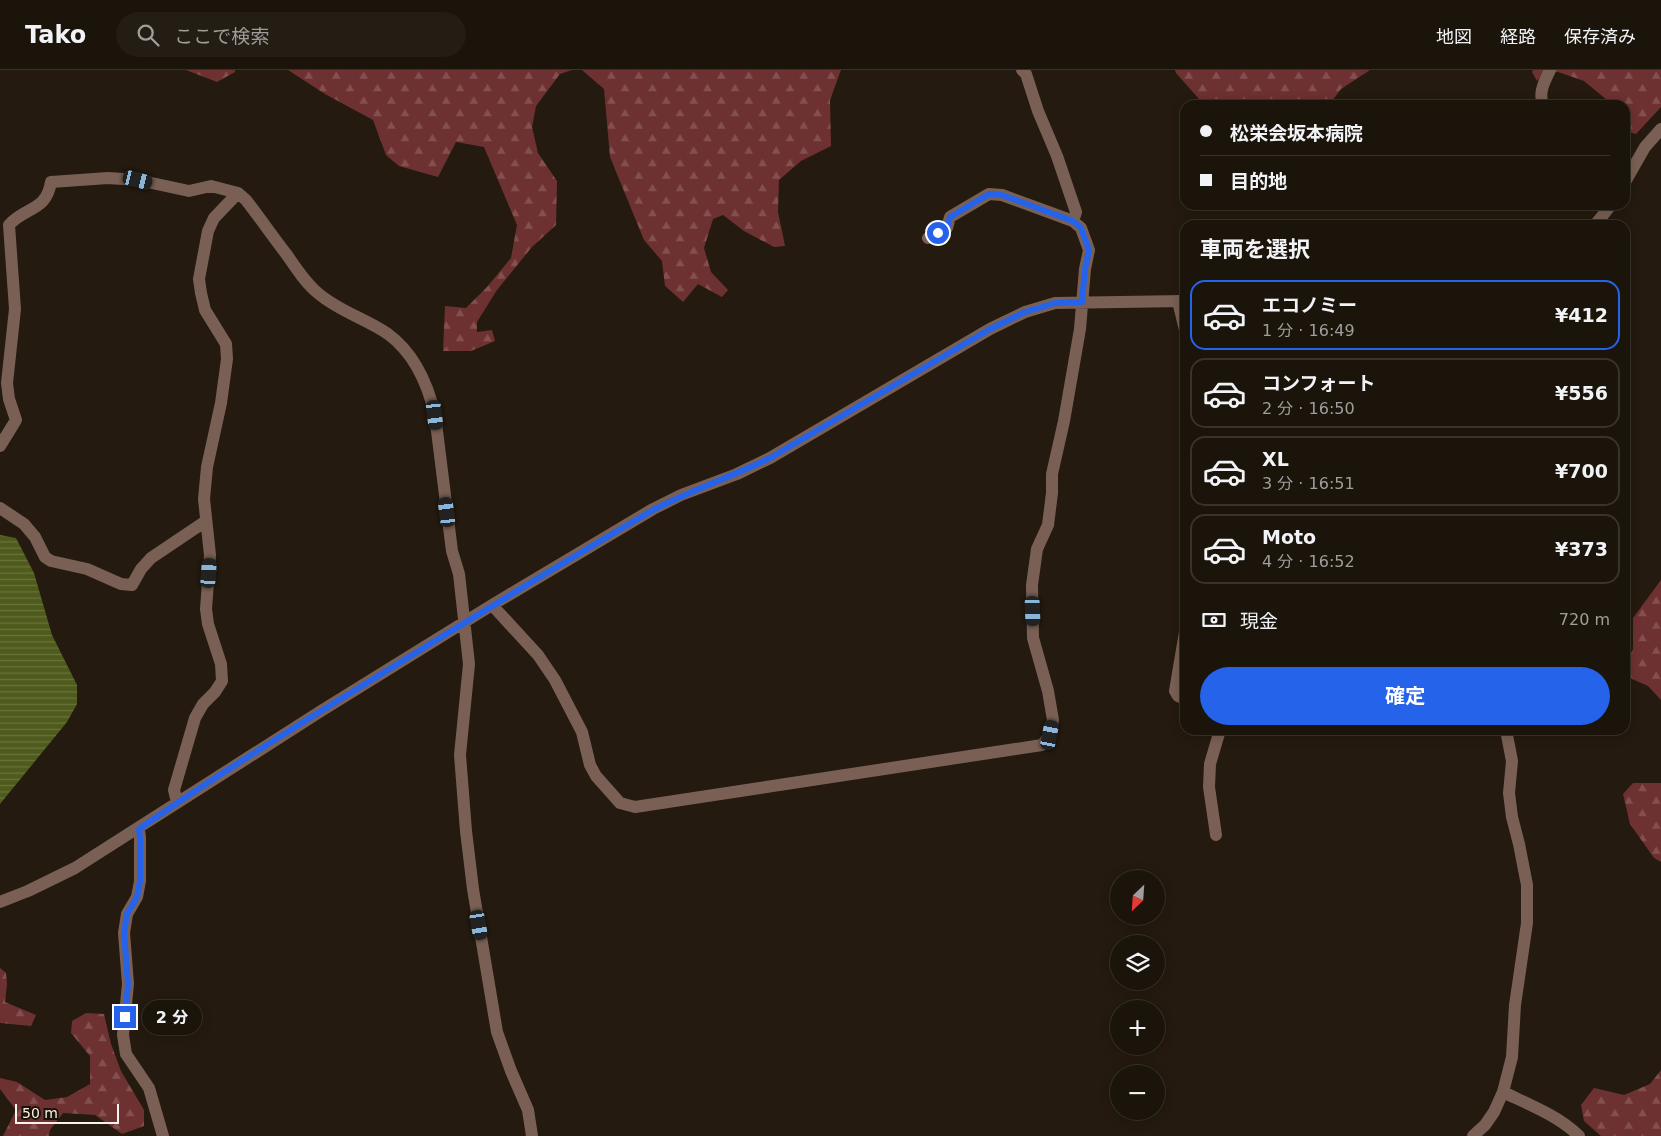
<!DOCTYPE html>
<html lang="ja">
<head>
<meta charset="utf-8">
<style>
  body { margin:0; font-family:"DejaVu Sans","Noto Sans JP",sans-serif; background:#241d14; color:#f1f3f6; height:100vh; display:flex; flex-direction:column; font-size:19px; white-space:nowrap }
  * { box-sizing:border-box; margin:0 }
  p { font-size:16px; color:#a09e9d }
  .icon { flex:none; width:28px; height:28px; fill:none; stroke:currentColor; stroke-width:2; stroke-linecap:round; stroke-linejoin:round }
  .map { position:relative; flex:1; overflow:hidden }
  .panel { position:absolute; left:1180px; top:150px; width:450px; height:515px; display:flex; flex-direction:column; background:#1b140b; border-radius:15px; box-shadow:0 2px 12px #0003,0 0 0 1px #39332c }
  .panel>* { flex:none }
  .top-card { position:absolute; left:1180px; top:30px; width:450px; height:110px; border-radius:15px; box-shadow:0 2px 12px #0003,0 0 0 1px #39332c; display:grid; align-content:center; height:110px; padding:0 20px; background:#1b140b }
  .needle { width:32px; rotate:205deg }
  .buttons { position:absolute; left:1110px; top:800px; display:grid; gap:10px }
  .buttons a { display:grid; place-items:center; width:55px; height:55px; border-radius:50%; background:#1b140b; box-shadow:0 2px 12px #0003,0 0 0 1px #39332c; font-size:25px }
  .scale { position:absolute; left:15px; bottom:12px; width:104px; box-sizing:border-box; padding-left:5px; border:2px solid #f9f2eb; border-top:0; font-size:14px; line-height:18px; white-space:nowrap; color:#f9f2eb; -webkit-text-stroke:4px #1a1107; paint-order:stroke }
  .end { position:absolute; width:22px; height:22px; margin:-11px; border:6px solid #2563eb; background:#fff; box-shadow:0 0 0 2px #fff }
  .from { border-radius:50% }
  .bubble { position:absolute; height:35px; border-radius:18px; background:#1b140b; box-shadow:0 2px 12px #0003,0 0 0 1px #39332c; font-size:16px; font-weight:700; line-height:35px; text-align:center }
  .car { position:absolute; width:15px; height:30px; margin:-15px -8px; border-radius:6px; box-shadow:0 0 4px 1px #0007; background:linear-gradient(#222 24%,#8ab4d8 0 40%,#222 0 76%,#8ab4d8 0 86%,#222 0) }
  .top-card b { display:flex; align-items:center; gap:18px; height:48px; font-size:19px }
  .top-card b+b { border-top:1px solid #39332c }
  .top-card i { width:12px; height:12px; background:#f1f3f6 }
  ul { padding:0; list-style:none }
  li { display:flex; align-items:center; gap:15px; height:70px; margin:0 10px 8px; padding:0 10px; border:2px solid #39332c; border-radius:15px }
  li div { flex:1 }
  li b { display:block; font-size:19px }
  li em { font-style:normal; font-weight:700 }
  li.current { border-color:#2563eb }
  li>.icon { width:45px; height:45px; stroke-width:1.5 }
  h2 { padding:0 20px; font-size:22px; line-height:60px }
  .pay { display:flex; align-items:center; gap:12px; height:55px; padding:0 20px; font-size:19px }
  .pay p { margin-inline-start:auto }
  .cta { display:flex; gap:10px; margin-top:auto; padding:10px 20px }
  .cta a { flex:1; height:58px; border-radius:30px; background:#2563eb; color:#fff; font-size:20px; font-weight:700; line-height:58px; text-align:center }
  header { display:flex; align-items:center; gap:30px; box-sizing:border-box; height:70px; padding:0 25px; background:#1b140b; border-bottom:1px solid #39332c }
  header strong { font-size:24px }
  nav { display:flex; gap:28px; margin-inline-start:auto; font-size:18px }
  .search { width:350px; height:45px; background:#241d14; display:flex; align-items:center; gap:12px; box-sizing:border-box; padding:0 18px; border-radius:28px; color:#a09e9d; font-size:19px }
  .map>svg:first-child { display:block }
</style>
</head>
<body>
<header>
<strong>Tako</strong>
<div class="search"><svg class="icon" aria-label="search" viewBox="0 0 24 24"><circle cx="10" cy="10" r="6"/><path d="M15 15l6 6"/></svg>ここで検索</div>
<nav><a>地図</a><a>経路</a><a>保存済み</a></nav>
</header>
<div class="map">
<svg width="1661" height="1066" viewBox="0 0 1661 1066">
  <defs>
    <pattern id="forest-firs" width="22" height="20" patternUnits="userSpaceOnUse" patternTransform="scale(1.25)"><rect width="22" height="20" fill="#6e3131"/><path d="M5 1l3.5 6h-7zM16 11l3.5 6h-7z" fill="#834f4f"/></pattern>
    <pattern id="water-rules" width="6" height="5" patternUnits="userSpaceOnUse" patternTransform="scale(1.25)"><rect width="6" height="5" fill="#4f5b1c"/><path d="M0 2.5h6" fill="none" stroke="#69733d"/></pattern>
  </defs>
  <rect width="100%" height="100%" fill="#241a0f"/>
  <path fill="url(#forest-firs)" d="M186 0H235V2L217 12Z
    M288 0H572L560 4 536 36 532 57 538 83 557 111 556 155 532 177 497 220 477 252V262L492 260 495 271 471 281H443L445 236 466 238 487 217 511 188 517 155 484 77 456 72 438 107 399 96 386 85 373 50 325 24Z
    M582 0H841L830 30 831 76 801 91 779 110 778 142 785 176 774 177 744 161 723 145 713 149 704 178 711 202 728 220 722 227 698 214 683 232 665 216 662 191 644 170 610 87 604 19Z
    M1175 0H1370L1341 19 1329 35H1223L1199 29 1176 3Z
    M1533 0H1661V37L1636 64 1625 61V35H1613L1584 11 1558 2 1544 3 1537 11 1532 2Z
    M1661 510V630L1648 616 1632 609 1625 597 1633 579V548Z
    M1633 713H1661V792L1654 788 1630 754 1623 724Z
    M0 898 6 903 7 914 5 932 36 945 31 956 0 953Z
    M86 943 104 944 111 974 121 1001 144 1040V1056L122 1064 95 1045 63 1043 50 1060 49 1066H3L16 1040 0 1019V1008L17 1012 45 1030 67 1027 90 1014V986L71 963 72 951Z
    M1661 1000V1066H1601L1584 1051 1581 1035 1594 1018 1624 1025 1650 1014Z"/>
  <path fill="url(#water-rules)" d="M0 465 16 468 34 503 52 565 77 615V634L67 652 0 734Z"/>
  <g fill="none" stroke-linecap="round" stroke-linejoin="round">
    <path stroke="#7a6054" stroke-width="12" d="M1022 0 1026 4 1038 41 1057 86 1076 142 1073 151
      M1543 35C1538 22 1545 11 1550 0
      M1625 112 1645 77 1661 59
      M1595 155 1611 135
      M1178 231 1185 260
      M0 376 16 350 9 329 7 313 15 239 9 155C26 136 46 142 51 112L108 108 138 110 189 121 211 116 238 123 246 130C260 148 273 167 287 185 296 198 306 214 319 224 339 241 366 249 388 264 414 283 428 315 435 345L452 481 459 504 469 594 460 685 466 761 473 819 497 962 511 1001 528 1040 532 1066
      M0 438 24 454 35 467 45 487 51 491 87 499 121 514 132 515 141 499 151 488 206 451
      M492 535 538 585 555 610 582 662 590 695 596 706 620 733 635 737 1042 675 1050 665 1053 650 1048 621 1033 568 1032 515 1037 479 1048 455 1052 423V404L1064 351 1080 259 1085 199 1089 180 1081 158 1073 151 1002 125 989 124 950 147 947 158 928 168
      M1185 562 1175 621 1178 626 1185 629
      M177 732 174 720 195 648 203 634 215 622 222 611 221 594 208 554 206 539 210 485 204 429 207 397 221 333 227 289 226 274 205 240 201 223 199 209 208 161 214 148 238 123
      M139 759 140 768V811L137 827 127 844 124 863 128 914 123 965 126 984 149 1018 163 1066
      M1216 765 1209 717 1210 694 1220 660
      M0 832 28 821 75 798 321 641 492 535 653 439 681 425 737 404 770 388 990 259 1025 242 1055 233 1185 231
      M1503 1022C1528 1034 1559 1046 1579 1066
      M1473 1066 1485 1055 1494 1042 1503 1022 1512 987 1515 935 1527 853V815L1519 774 1512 747 1509 723 1512 691 1506 660"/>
  </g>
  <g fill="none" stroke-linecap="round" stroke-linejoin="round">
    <path stroke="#2563eb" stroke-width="6" d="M125 947 128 914 124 863 127 844 137 827 140 811V768L139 759C208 711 280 666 352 622 452 560 552 499 653 440 691 420 731 407 770 388L990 259 1025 242 1055 233 1082 232 1085 199 1089 180 1081 158 1073 151 1002 125 989 124 950 147 947 158 938 163"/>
  </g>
</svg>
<div class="buttons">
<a><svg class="needle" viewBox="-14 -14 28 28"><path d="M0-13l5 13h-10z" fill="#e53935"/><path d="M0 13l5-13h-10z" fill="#a09e9d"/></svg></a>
<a><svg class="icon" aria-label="layers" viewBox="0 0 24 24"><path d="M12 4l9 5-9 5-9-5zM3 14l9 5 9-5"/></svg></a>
<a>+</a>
<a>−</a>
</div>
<div class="scale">50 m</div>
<i class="end from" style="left:938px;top:163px"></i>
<i class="end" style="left:125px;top:947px"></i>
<div class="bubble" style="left:142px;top:930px;width:60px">2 分</div>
<i class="car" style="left:138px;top:110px;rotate:104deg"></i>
<i class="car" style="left:435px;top:345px;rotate:173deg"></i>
<i class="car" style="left:447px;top:442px;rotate:353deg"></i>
<i class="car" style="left:209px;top:503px;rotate:4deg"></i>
<i class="car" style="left:1033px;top:541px;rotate:178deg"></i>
<i class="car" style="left:1050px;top:665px;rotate:11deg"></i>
<i class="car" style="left:479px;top:855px;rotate:170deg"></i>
<div class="top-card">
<b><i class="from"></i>松栄会坂本病院</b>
<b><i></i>目的地</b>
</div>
<section class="panel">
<h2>車両を選択</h2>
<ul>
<li class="current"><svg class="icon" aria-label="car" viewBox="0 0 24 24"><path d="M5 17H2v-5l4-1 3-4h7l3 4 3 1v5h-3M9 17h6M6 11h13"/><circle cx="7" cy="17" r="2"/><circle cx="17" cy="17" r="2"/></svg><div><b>エコノミー</b><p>1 分 · 16:49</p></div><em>¥412</em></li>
<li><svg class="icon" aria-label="car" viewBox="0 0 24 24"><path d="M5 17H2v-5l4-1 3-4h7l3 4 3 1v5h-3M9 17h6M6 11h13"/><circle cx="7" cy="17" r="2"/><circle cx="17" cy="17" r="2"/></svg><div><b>コンフォート</b><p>2 分 · 16:50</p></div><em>¥556</em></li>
<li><svg class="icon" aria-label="car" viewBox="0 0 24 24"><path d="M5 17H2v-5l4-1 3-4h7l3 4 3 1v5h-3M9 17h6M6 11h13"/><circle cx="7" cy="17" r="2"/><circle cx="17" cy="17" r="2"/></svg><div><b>XL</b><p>3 分 · 16:51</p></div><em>¥700</em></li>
<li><svg class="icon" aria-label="car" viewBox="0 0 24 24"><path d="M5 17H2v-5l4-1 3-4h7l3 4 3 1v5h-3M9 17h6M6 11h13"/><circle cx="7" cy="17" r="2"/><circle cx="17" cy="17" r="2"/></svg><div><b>Moto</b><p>4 分 · 16:52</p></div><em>¥373</em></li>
</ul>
<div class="pay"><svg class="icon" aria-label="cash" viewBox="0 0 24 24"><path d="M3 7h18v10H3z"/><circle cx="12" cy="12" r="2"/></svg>現金<p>720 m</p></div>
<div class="cta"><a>確定</a></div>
</section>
</div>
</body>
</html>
